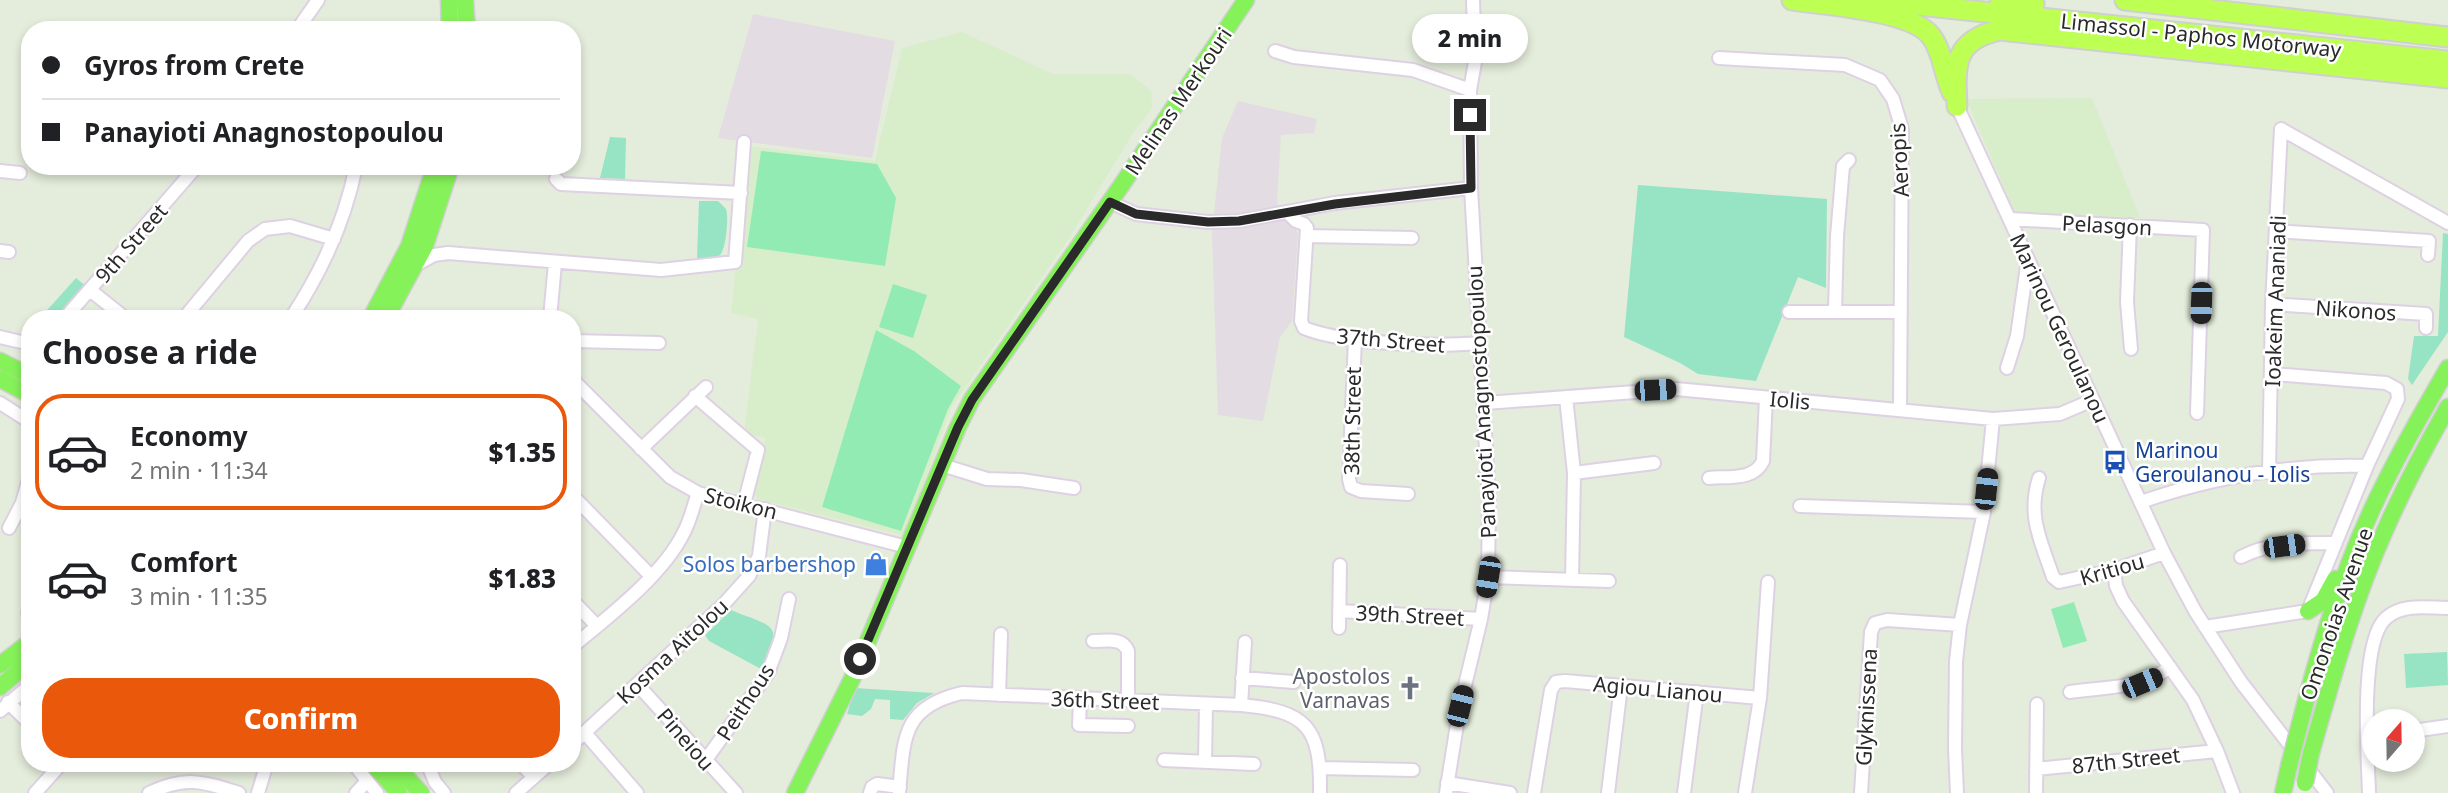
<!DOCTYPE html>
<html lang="en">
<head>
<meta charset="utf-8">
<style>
  body { margin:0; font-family:"Noto Sans",sans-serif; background:#f6f6f6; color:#202124; height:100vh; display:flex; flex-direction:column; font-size:26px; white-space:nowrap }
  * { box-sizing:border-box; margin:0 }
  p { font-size:23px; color:#757577 }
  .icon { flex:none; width:38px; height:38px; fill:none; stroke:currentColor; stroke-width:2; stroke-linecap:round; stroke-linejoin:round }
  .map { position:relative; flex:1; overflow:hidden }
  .sheet { position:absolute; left:21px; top:310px; width:560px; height:462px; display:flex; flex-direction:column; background:#fff; border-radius:28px; box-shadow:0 4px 10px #0003 }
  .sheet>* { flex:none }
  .top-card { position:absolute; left:21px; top:21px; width:560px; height:154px; border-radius:28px; box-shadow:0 4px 10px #0003; display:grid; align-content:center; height:154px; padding:0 21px; background:#fff }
  .needle { width:46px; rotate:20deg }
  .fabs { position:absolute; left:2362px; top:709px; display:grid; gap:14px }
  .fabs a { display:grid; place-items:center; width:63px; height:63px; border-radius:50%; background:#fff; box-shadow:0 4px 10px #0003; font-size:35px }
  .end { position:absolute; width:32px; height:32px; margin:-16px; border:9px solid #2a2a2a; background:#fff; box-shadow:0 0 0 4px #fff }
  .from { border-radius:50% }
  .bubble { position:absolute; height:49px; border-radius:24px; background:#fff; box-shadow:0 4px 10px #0003; font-size:23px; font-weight:800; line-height:49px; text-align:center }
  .car { position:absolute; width:21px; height:42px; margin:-21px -10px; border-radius:9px; box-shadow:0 0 5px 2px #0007; background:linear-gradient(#222 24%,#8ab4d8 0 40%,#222 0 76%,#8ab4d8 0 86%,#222 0) }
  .top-card b { display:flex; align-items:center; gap:24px; height:66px; font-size:26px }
  .top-card b+b { border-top:2px solid #e0e0e0 }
  .top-card i { width:18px; height:18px; background:#202124 }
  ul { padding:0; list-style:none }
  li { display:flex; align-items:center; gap:21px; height:116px; margin:0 14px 10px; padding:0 7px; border:4px solid transparent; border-radius:28px }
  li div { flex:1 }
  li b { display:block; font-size:26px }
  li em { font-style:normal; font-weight:800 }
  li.active { border-color:#ea580c }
  li>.icon { width:63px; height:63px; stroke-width:1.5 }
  h2 { padding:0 21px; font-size:32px; line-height:84px }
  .action { display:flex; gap:14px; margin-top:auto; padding:14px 21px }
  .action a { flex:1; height:80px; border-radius:28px; background:#ea580c; color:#fff; font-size:28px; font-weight:800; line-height:80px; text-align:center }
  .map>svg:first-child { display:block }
</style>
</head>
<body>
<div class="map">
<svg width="2448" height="793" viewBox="0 0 2448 793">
  <rect width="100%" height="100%" fill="#e4ecdb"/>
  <path fill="#e4dce3" d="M753 14 895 41 872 158 718 138Z
    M1238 101 1317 119 1314 133 1281 135 1277 203 1298 233 1292 321 1280 337 1263 421 1218 415 1212 233 1222 138Z"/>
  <path fill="#d8eeca" d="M962 32 1053 74H1130L1151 91 1152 108 1133 133 1070 237 951 408 905 536 757 499 753 485 766 438 744 433 758 319 731 313 748 146 875 161 902 48Z
    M2092 98 2140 218 2016 215 1966 99Z"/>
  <path fill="#97e4c5" d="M610 137 626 138 625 179 600 178Z
    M1638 185 1827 199 1826 288 1798 277 1756 381 1698 374 1680 363 1624 337Z
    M699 201H718C720 203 724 207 726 209 729 217 726 249 720 255 715 260 704 258 697 259Z
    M2443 233 2448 234V332L2412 385 2408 379 2414 336H2438Z
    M76 278 87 287 60 318H40Z
    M731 610C774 628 785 622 761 669L709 641 705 635Z
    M2447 652 2448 685 2406 688 2404 654Z
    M855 688 934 693 917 703 903 720 890 719V700L875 699 871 709 862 716 847 714Z"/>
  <path fill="#92ebb3" d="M761 151 877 164 896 198 885 266 747 247Z
    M893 284 927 295 913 338 879 327Z
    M876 330 914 351 961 386 948 409 901 531 822 507Z
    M2074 602 2087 641 2063 648 2051 609Z"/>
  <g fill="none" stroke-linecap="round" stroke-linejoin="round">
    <g stroke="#ded1e3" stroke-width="16">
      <path id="minor" d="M297 30 318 0
        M1275 51 1294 57 1413 70 1470 90
        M1719 58 1845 65 1880 80 1893 99 1902 129 1900 409
        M1957 106 2164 553 2195 611 2241 682 2327 793
        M0 171 20 173
        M556 179 561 184 741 193
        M1110 202 1136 214 1208 222 1239 221 1335 203 1471 188
        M1287 212 1296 221 1304 224 1307 228 1301 321 1304 328C1343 344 1436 347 1478 343
        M2010 219 2203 230 2197 413
        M2130 225 2127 302 2131 349
        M2276 231 2429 241 2428 255
        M1307 236 1412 238
        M0 251 9 252
        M416 265 434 255 448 253 661 270 735 262 744 142
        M90 290 125 318
        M2272 304 2426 314V328
        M1835 311 1837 236 1843 166 1849 160
        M1789 312H1901
        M65 318 197 166
        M184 318 248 241 265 229 290 226 334 239
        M291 318C322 271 345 222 356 166
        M550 318 555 263
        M0 337 30 344
        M1355 339 1349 479 1351 487 1361 491 1408 494
        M572 341 659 343
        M2007 368 2017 336 2028 259
        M572 379 670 477 698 493 907 547
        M695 396 758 450 744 504
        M1566 397 1574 473 1572 580
        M0 403 30 422
        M1485 403 1676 389 1993 419 2060 414 2093 400
        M641 449 706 387
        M942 465 987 479 1021 480 1074 488
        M1574 473 1654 463
        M2269 473 2272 304 2281 129 2448 223
        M1709 478C1728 476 1754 481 1763 461L1766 398
        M2039 478C2027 516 2041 541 2053 577L2059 582 2114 570 2164 553
        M572 495 651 576
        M2141 502C2213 477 2290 464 2367 466
        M1800 506 1984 512
        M9 528 22 503 30 475
        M2241 557C2268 542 2306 543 2336 543
        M2114 570 2116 586 2123 601 2193 700 2217 751 2233 793
        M1488 577 1609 581
        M572 600 597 626
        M1339 611 1481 619
        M28 613 30 612
        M2205 627 2308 611 2367 466 2398 399 2397 389 2386 383 2273 374
        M1339 628 1340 565
        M1093 641C1107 641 1122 637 1128 651V700
        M572 647C608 617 662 576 683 534 690 522 693 507 698 493
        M1242 678 1294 682
        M637 684 736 793
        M2070 692C2104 687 2142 689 2170 667
        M999 695 1001 634
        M1080 699 1079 725 1128 726
        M8 702 30 724
        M1241 705 1245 642
        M0 711 30 685
        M2413 731 2448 726
        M585 733 637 793
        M572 744 723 605 749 576 759 556 765 509
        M1164 760 1254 764
        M705 761 768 673 781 638 789 599
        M1205 761 1206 704
        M353 763 377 793
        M427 763 435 782 444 793
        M520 763 534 777
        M1320 768 1413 770
        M2036 769 2217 751
        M1447 783 1510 793
        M35 793 62 763
        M149 793C185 776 202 781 239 793
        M258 793 267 763
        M356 793 367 781
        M516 793 550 763
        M870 793 872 787 877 784 900 787
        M899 793C904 739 901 707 962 693L1241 705C1307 711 1321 727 1320 793
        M1446 793 1460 706 1481 619 1488 577 1489 502 1471 188 1470 90 1475 62 1473 0
        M1534 793 1551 690 1556 682 1565 681 1760 698
        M1608 793 1621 686
        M1684 793 1697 692
        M1745 793 1760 698 1768 582
        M1861 793 1871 632 1875 623 1887 620 1960 625
        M1957 793 1955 748 1956 661 1960 625 1984 512 1993 419
        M2036 793 2037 704
        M2369 793C2368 758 2359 642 2386 618 2403 603 2427 608 2448 608"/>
    </g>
    <g stroke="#d0d0d0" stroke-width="19">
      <path id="major" d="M449 0 450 30
        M465 0 467 30
        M371 318 409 246 435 166
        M386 318 425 246 451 166
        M0 361 30 376
        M0 379 30 395
        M2308 611 2323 601 2335 579
        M0 665 30 642
        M0 687 30 661
        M2297 735C2317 657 2339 579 2374 505 2396 458 2422 413 2448 368
        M2311 753C2332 680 2352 605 2383 535 2402 491 2424 449 2448 407
        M372 763 399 793
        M393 763 421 793
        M795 793 852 679 958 427 972 399 1121 186 1246 0
        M2283 793 2289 766"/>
    </g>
    <g stroke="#d0d0d0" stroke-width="23">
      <path id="highway" d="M1792 0C1825 5 1911 10 1931 36 1943 52 1944 75 1952 92
        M1871 0 2448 61
        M2000 0 2034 4
        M2125 0 2448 37
        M1957 106C1955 65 1953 40 2000 30L2448 78"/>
    </g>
    <use href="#minor" stroke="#fff" stroke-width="12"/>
    <use href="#major" stroke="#86f25a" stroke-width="16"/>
    <use href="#highway" stroke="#beff54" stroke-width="19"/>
    <g stroke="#d0d0d0" stroke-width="19" stroke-linecap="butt">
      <path id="major-bridge" d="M2289 766 2297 735
        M2305 783 2311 753"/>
    </g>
    <use href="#major-bridge" stroke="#86f25a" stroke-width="16"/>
  </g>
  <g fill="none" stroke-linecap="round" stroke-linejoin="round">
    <path stroke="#2a2a2a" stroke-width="9" d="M860 659 958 427 972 400 1110 202 1136 214 1208 222 1239 221 1335 204 1471 188 1470 115"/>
  </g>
  <defs>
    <g id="bus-bare" transform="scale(1.89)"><path d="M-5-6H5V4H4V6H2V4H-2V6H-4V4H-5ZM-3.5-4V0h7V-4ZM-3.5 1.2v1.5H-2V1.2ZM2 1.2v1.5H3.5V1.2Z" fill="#1a4fb4" stroke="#fff" stroke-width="2.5" paint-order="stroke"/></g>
    <g id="shop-bare" transform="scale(1.89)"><path d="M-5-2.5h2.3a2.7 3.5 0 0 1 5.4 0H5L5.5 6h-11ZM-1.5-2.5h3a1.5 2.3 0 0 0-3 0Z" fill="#3f7fe0" stroke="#fff" stroke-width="2.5" paint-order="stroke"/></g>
    <g id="church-bare" transform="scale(1.89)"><path d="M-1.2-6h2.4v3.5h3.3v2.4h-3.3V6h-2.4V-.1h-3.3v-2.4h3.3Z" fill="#6b7280" stroke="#fff" stroke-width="2.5" paint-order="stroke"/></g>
  </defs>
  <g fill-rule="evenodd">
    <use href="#bus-bare" x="2115" y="462"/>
    <use href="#shop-bare" x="876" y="564"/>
    <use href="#church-bare" x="1410" y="688"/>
  </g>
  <g text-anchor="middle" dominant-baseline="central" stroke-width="5" stroke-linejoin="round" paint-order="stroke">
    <g font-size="21" fill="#2a2a2a" stroke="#fff">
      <text transform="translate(2201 35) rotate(6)">Limassol - Paphos Motorway</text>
      <text transform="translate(1178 101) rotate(-56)">Melinas Merkouri</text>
      <text transform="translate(1899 160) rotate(-93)">Aeropis</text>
      <text transform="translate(2107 225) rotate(3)">Pelasgon</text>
      <text transform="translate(131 243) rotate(-49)">9th Street</text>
      <text transform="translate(2275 301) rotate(-88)">Ioakeim Ananiadi</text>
      <text transform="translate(2356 310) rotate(4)">Nikonos</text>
      <text transform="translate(2060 328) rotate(65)">Marinou Geroulanou</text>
      <text transform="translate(1391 340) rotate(5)">37th Street</text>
      <text transform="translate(1790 400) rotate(5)">Iolis</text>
      <text transform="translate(1481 402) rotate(-93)">Panayioti Anagnostopoulou</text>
      <text transform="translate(1352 421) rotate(-89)">38th Street</text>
      <text transform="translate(741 503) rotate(14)">Stoikon</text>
      <text transform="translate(2112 569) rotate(-16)">Kritiou</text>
      <text transform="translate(2336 614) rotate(-71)">Omonoias Avenue</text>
      <text transform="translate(1410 615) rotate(3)">39th Street</text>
      <text transform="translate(672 651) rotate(-43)">Kosma Aitolou</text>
      <text transform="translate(1658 689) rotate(5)">Agiou Lianou</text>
      <text transform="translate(1105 700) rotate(2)">36th Street</text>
      <text transform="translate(745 702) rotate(-57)">Peithous</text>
      <text transform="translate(1866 707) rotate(-87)">Glyknissena</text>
      <text transform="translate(686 739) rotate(49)">Pineiou</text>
      <text transform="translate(2126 760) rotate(-6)">87th Street</text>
    </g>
    <g font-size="21" fill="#164399" stroke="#fff" text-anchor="start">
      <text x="2135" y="450">Marinou<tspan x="2135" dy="24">Geroulanou - Iolis</tspan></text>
    </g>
    <g font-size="21" fill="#366cbe" stroke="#fff" text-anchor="end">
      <text x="856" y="564">Solos barbershop</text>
    </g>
    <g font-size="21" fill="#5b616d" stroke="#fff" text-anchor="end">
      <text x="1390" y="676">Apostolos<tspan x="1390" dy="24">Varnavas</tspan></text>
    </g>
  </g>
</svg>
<div class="fabs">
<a><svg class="needle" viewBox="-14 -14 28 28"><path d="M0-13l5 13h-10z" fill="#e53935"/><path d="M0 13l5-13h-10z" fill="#757577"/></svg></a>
</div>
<i class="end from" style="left:860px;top:659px"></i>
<i class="end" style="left:1470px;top:115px"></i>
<div class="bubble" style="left:1412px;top:14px;width:116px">2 min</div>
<i class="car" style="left:2201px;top:303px;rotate:182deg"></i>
<i class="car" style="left:1655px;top:390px;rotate:87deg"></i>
<i class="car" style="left:1986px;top:489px;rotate:6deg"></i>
<i class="car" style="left:2284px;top:546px;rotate:82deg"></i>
<i class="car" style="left:1488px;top:577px;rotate:189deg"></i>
<i class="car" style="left:2142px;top:683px;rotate:67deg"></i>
<i class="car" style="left:1460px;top:706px;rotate:14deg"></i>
<div class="top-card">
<b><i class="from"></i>Gyros from Crete</b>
<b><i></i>Panayioti Anagnostopoulou</b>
</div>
<section class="sheet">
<h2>Choose a ride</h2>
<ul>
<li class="active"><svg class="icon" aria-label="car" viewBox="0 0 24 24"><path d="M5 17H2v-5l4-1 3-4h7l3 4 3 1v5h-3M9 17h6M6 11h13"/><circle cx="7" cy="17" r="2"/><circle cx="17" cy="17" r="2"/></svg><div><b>Economy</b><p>2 min · 11:34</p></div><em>$1.35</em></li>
<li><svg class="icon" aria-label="car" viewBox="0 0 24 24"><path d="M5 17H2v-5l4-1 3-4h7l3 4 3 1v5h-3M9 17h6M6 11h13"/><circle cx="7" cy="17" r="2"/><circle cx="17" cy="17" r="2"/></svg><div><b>Comfort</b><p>3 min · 11:35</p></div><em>$1.83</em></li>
</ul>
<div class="action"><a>Confirm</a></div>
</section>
</div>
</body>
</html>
